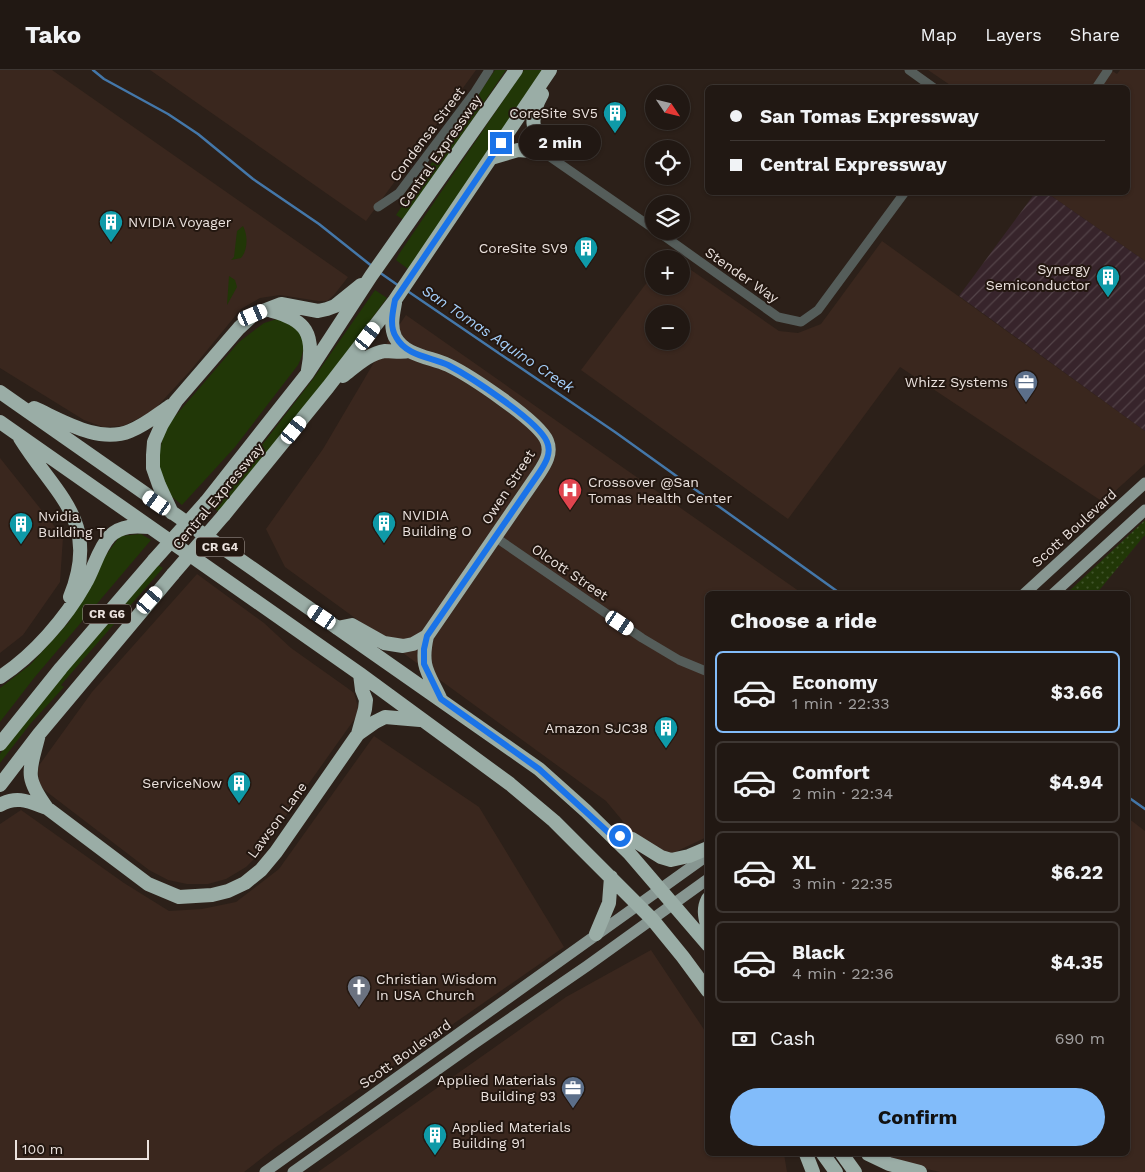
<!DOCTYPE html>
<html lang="en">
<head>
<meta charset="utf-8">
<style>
  body { margin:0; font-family:"Work Sans",sans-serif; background:#2d2521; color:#f1f3f6; height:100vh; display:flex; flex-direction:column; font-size:19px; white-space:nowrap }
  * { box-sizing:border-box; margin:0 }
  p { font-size:16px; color:#a2a0a0 }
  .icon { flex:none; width:28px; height:28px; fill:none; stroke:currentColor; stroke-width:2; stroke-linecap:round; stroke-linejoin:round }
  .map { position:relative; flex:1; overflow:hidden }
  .panel { position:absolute; left:705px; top:521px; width:425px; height:565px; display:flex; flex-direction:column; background:#211813; border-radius:8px; box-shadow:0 1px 4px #0004,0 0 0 1px #3e3733 }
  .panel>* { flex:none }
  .guide { position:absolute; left:705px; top:15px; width:425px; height:110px; border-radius:8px; box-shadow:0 1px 4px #0004,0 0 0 1px #3e3733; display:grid; align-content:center; height:110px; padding:0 25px; background:#211813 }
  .needle { width:32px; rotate:125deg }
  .tools { position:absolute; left:645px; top:15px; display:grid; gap:10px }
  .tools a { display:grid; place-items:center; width:45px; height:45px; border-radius:50%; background:#211813; box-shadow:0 1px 4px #0004,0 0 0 1px #3e3733; font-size:25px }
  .scale { position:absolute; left:15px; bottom:12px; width:134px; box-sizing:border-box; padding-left:5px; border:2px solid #ebe2de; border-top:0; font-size:14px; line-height:18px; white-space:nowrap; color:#ebe2de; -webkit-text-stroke:4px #231710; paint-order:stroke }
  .end { position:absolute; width:22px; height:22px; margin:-11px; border:6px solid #1a73e8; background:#fff; box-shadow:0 0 0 2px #fff }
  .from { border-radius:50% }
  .bubble { position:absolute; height:35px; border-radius:18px; background:#211813; box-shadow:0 1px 4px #0004,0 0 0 1px #3e3733; font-size:16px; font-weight:700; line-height:35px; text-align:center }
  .car { position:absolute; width:15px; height:30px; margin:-15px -8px; border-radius:6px; box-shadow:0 0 4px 1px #0007; background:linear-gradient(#fff 24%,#345 0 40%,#fff 0 76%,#345 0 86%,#fff 0) }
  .guide b { display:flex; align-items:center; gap:18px; height:48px; font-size:19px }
  .guide b+b { border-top:1px solid #3e3733 }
  .guide i { width:12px; height:12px; background:#f1f3f6 }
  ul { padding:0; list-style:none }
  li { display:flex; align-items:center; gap:15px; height:82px; margin:0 10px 8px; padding:0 15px; border:2px solid #3e3733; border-radius:8px }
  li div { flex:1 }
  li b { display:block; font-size:19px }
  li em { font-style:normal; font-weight:700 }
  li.on { border-color:#82bcfa }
  li>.icon { width:45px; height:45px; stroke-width:1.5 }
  h2 { padding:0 25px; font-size:22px; line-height:60px }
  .pay { display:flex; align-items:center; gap:12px; height:55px; padding:0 25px; font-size:19px }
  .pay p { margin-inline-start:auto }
  .button { display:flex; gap:10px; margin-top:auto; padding:10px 25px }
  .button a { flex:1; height:58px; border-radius:30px; background:#82bcfa; color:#111; font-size:20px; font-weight:700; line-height:58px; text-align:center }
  header { display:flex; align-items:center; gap:30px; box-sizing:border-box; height:70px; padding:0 25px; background:#211813; border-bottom:1px solid #3e3733 }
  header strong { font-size:24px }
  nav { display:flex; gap:28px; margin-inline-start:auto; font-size:18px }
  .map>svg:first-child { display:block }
</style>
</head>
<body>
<header>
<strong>Tako</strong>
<nav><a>Map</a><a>Layers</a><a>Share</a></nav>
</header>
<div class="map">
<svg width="1145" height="1102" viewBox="0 0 1145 1102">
  <defs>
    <pattern id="industrial-furrows" width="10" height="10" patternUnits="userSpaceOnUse" patternTransform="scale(1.25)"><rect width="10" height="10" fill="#37242b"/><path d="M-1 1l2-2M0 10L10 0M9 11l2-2" fill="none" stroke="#544449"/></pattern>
    <pattern id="park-dots" width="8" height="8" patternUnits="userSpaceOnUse" patternTransform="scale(1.25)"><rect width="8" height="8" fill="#213707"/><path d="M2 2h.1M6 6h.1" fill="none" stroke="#41542b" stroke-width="1.8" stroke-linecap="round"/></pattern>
  </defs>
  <rect width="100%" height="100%" fill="#2c2019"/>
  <path fill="#3a271e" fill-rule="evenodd" d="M0 0H52L348 207 334 225 327 231H318L280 225 260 228 241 239 190 301 153 341 123 356 103 357 84 350 0 298Z
    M150 0H476L366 151Z
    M928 0H1111L1117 4 1120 0H1145V191L1047 123 1128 122V18L953 17Z
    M882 171 1145 361V394L1103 432 900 297 788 449 581 300 654 203V216H681V193L779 261 798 263 821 254ZM654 244H681V271H654Z
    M406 245 803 524H708L707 767 656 791 606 731 285 497 266 459 323 379 376 289Z
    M0 388 63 467 60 512 23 565 0 583Z
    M197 504 264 553 291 578 346 617 354 623 358 637 356 647 258 785 246 797 226 809 208 814H187L168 810 149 800 43 719 39 712 38 699 40 694 92 622Z
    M374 666 479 737 564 877 276 1077 244 1102H0V754L21 740 124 813 169 841 202 839 236 832 279 799Z
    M1128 748 1145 761V1102H940L878 1088 875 1084H1128Z
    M651 880 707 964 708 1084H784L787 1102H318L566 927Z"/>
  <path fill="url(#industrial-furrows)" d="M1035 123H1047L1145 191V361L959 226Z"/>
  <path fill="#213707" d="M495 0H506L404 150 396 145Z
    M524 0H544L408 199 396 190 399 184Z
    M243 156C248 165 248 180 241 188L231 190 234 187 237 161Z
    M229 206 235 210 237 217 227 235Z
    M375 220 387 228 304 339 219 442 210 436 262 375 313 309Z
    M277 249C282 250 289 251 293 254 307 264 305 282 298 295L235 377 182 435 171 426 157 393 165 358 239 272 264 253Z
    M141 464 151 470 34 608 0 652V618L30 595 69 552 106 485 120 466Z
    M158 495 163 498 74 600 61 615 64 617 31 653 0 693V684L32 641Z"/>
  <path fill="url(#park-dots)" d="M1145 450V466H1144L1096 524H1066Z"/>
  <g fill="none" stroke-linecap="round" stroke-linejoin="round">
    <path stroke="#4477a9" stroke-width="2.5" d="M93 0 104 9 168 44 198 64 253 109 319 154 373 197
      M379 202 399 216
      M406 220 615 362 841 524
      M1128 727 1145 739"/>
    <path stroke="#555d5a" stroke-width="9" d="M909 0 934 18
      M1096 18 1108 0
      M543 82 654 159
      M378 137 399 123 475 22 489 0
      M657 161 778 247 801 252 818 240 905 122
      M495 467 642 568 679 590 708 602"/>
    <path stroke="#879691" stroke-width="11" d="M1024 524 1145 413
      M1053 524 1145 440
      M265 1102 708 785
      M293 1102 472 975 587 896 708 809"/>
    <path stroke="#9aada6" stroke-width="14" d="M542 24C529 47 532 59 543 82
      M491 88 518 80 543 82
      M395 233C393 244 390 256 395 267 405 286 431 287 448 295 469 305 539 351 547 371 552 383 545 394 539 403L427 566C420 597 428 602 440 628
      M272 241C306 250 315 264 308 300
      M343 306C355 297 369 283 385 281 393 281 401 283 409 281
      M0 322 539 699 586 741 629 783 708 875
      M34 338C63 351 99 374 130 361 145 355 157 345 170 336
      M0 352 360 604 510 714 554 751 652 849 683 887 708 921
      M20 368C56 426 101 451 70 527
      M206 432 307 304 371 206 516 0
      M172 443 159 415 153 398V385L154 372 162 354 176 331 239 258 253 245 281 234 318 241 327 239 335 236 361 215
      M224 445 328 317 395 230 550 0
      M337 558 352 555 384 573 403 576 413 574 427 566
      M0 607C33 586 66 548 85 514 94 499 98 479 110 466 122 455 135 456 150 457
      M39 664C30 701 23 705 47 738L148 814 179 827 212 825 228 821 245 813 261 800 276 782 358 664 365 639 366 630 362 620 360 604
      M358 664 375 652 385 647 420 650
      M0 674 61 598 154 490
      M0 715 39 664 173 504
      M0 735C17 725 30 732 47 738
      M610 763 632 769 661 787 671 790 689 786 708 778
      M708 829C702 841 706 849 708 860
      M596 864 609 833 611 807
      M806 1084 813 1102
      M823 1084 836 1102
      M842 1084 855 1102
      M868 1084 889 1094 920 1102"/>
    <path stroke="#9aada6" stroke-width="14" d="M154 490 206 432
      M173 504 224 445"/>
  </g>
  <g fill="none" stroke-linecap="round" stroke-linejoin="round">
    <path stroke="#1a73e8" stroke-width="6" d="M501 73 395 230C393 241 389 256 396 267 406 286 431 287 448 295 469 306 539 351 547 372 552 383 545 394 539 403L427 566 424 579V594L441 629 539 699 609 763 620 766"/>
  </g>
  <defs>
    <g id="building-pin" transform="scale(1.25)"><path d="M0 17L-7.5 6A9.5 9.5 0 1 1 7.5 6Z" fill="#0f9aa8" stroke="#231710"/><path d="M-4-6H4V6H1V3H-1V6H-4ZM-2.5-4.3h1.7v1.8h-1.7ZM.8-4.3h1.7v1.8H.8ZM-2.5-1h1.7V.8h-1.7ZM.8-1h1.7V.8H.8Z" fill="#fff"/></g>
    <g id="office-pin" transform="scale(1.25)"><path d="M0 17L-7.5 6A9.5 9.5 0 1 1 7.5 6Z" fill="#5c6f8a" stroke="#231710"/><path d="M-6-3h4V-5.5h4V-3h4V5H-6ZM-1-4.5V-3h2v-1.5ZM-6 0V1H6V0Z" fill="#fff"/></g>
    <g id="hospital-pin" transform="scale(1.25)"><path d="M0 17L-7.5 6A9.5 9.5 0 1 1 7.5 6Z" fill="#e0444e" stroke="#231710"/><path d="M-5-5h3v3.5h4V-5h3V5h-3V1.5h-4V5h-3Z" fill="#fff"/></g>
    <g id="church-pin" transform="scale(1.25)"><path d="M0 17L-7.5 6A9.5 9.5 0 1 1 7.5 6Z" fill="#6b7280" stroke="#231710"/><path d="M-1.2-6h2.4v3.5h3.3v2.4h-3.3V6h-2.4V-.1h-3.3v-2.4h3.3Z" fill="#fff"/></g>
  </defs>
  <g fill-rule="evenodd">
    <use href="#building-pin" x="615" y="43"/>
    <use href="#building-pin" x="111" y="152"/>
    <use href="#building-pin" x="586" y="178"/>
    <use href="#building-pin" x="1108" y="207"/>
    <use href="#office-pin" x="1026" y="312"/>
    <use href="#hospital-pin" x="570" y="420"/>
    <use href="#building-pin" x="384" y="453"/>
    <use href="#building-pin" x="21" y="454"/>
    <use href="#building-pin" x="666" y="658"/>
    <use href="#building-pin" x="239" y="713"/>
    <use href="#church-pin" x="359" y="917"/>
    <use href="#office-pin" x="573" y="1018"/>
    <use href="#building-pin" x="435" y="1065"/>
  </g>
  <g text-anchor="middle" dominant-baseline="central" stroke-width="4" stroke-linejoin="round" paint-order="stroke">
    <g fill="#231710" stroke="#afa5a0" stroke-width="1">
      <rect x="196" y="467.5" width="48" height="19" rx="4"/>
      <rect x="83" y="534.5" width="48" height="19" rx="4"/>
    </g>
    <g font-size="12" font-weight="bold" fill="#ebe2de">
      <text x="220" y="477">CR G4</text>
      <text x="107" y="544">CR G6</text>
    </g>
    <g font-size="14" fill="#ebe2de" stroke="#231710" text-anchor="end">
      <text x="598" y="43">CoreSite SV5</text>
      <text x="128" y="152" text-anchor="start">NVIDIA Voyager</text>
      <text x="568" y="178">CoreSite SV9</text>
      <text x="1090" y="199">Synergy<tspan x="1090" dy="16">Semiconductor</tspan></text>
      <text x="1008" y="312">Whizz Systems</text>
      <text x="588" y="412" text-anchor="start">Crossover @San<tspan x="588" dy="16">Tomas Health Center</tspan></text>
      <text x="402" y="445" text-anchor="start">NVIDIA<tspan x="402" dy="16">Building O</tspan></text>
      <text x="38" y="446" text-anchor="start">Nvidia<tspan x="38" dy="16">Building T</tspan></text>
      <text x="648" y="658">Amazon SJC38</text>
      <text x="222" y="713">ServiceNow</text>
      <text x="376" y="909" text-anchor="start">Christian Wisdom<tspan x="376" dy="16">In USA Church</tspan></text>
      <text x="556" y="1010">Applied Materials<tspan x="556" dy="16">Building 93</tspan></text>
      <text x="452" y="1057" text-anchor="start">Applied Materials<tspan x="452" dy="16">Building 91</tspan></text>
    </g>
    <g font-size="14" fill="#ebe2de" stroke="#231710">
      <text transform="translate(427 64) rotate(-53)">Condensa Street</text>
      <text transform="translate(440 81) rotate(-55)">Central Expressway</text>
      <text transform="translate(742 205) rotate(35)">Stender Way</text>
      <text transform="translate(508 417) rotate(-57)">Owen Street</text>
      <text transform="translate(218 426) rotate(-50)">Central Expressway</text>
      <text transform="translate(1074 458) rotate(-42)">Scott Boulevard</text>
      <text transform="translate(570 502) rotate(34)">Olcott Street</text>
      <text transform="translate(277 750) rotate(-54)">Lawson Lane</text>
      <text transform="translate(405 984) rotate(-35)">Scott Boulevard</text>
    </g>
    <g font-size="15" font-style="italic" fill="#a4cef9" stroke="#231710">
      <text transform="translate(498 269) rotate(34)">San Tomas Aquino Creek</text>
    </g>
  </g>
</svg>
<div class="tools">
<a><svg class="needle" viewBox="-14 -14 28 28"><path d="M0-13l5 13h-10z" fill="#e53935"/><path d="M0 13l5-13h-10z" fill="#a2a0a0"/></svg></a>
<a><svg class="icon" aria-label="locate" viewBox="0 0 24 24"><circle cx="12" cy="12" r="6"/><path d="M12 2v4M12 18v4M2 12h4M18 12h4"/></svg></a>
<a><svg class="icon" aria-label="layers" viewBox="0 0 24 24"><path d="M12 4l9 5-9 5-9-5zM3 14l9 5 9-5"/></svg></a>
<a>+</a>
<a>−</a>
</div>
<div class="scale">100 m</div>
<i class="end from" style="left:620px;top:766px"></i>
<i class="end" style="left:501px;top:73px"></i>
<div class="bubble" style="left:519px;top:55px;width:82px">2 min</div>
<i class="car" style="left:253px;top:245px;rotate:67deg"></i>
<i class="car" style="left:368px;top:266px;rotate:37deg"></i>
<i class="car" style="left:294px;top:360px;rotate:39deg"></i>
<i class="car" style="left:157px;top:433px;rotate:305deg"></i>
<i class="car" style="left:150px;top:530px;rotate:41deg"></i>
<i class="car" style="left:322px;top:547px;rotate:304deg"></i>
<i class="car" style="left:620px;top:553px;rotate:124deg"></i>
<div class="guide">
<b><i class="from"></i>San Tomas Expressway</b>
<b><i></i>Central Expressway</b>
</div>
<section class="panel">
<h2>Choose a ride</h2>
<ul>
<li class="on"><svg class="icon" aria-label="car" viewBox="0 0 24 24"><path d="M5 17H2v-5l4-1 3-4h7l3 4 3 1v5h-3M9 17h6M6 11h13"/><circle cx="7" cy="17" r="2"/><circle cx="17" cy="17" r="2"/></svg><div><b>Economy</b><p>1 min · 22:33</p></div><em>$3.66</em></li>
<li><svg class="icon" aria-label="car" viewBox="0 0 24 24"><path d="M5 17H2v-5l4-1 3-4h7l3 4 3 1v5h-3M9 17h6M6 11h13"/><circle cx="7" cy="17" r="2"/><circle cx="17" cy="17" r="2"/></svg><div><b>Comfort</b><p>2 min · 22:34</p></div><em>$4.94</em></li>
<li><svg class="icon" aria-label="car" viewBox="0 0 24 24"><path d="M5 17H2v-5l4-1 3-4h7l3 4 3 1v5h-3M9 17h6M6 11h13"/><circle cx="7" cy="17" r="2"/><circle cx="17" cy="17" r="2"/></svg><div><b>XL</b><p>3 min · 22:35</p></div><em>$6.22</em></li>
<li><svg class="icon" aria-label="car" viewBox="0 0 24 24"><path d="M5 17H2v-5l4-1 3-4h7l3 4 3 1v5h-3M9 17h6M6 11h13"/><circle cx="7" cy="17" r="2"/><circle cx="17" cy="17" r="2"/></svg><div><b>Black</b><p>4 min · 22:36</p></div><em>$4.35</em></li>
</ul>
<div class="pay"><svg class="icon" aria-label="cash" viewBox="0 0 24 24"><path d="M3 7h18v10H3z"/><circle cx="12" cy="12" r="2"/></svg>Cash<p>690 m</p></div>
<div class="button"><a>Confirm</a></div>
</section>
</div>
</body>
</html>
